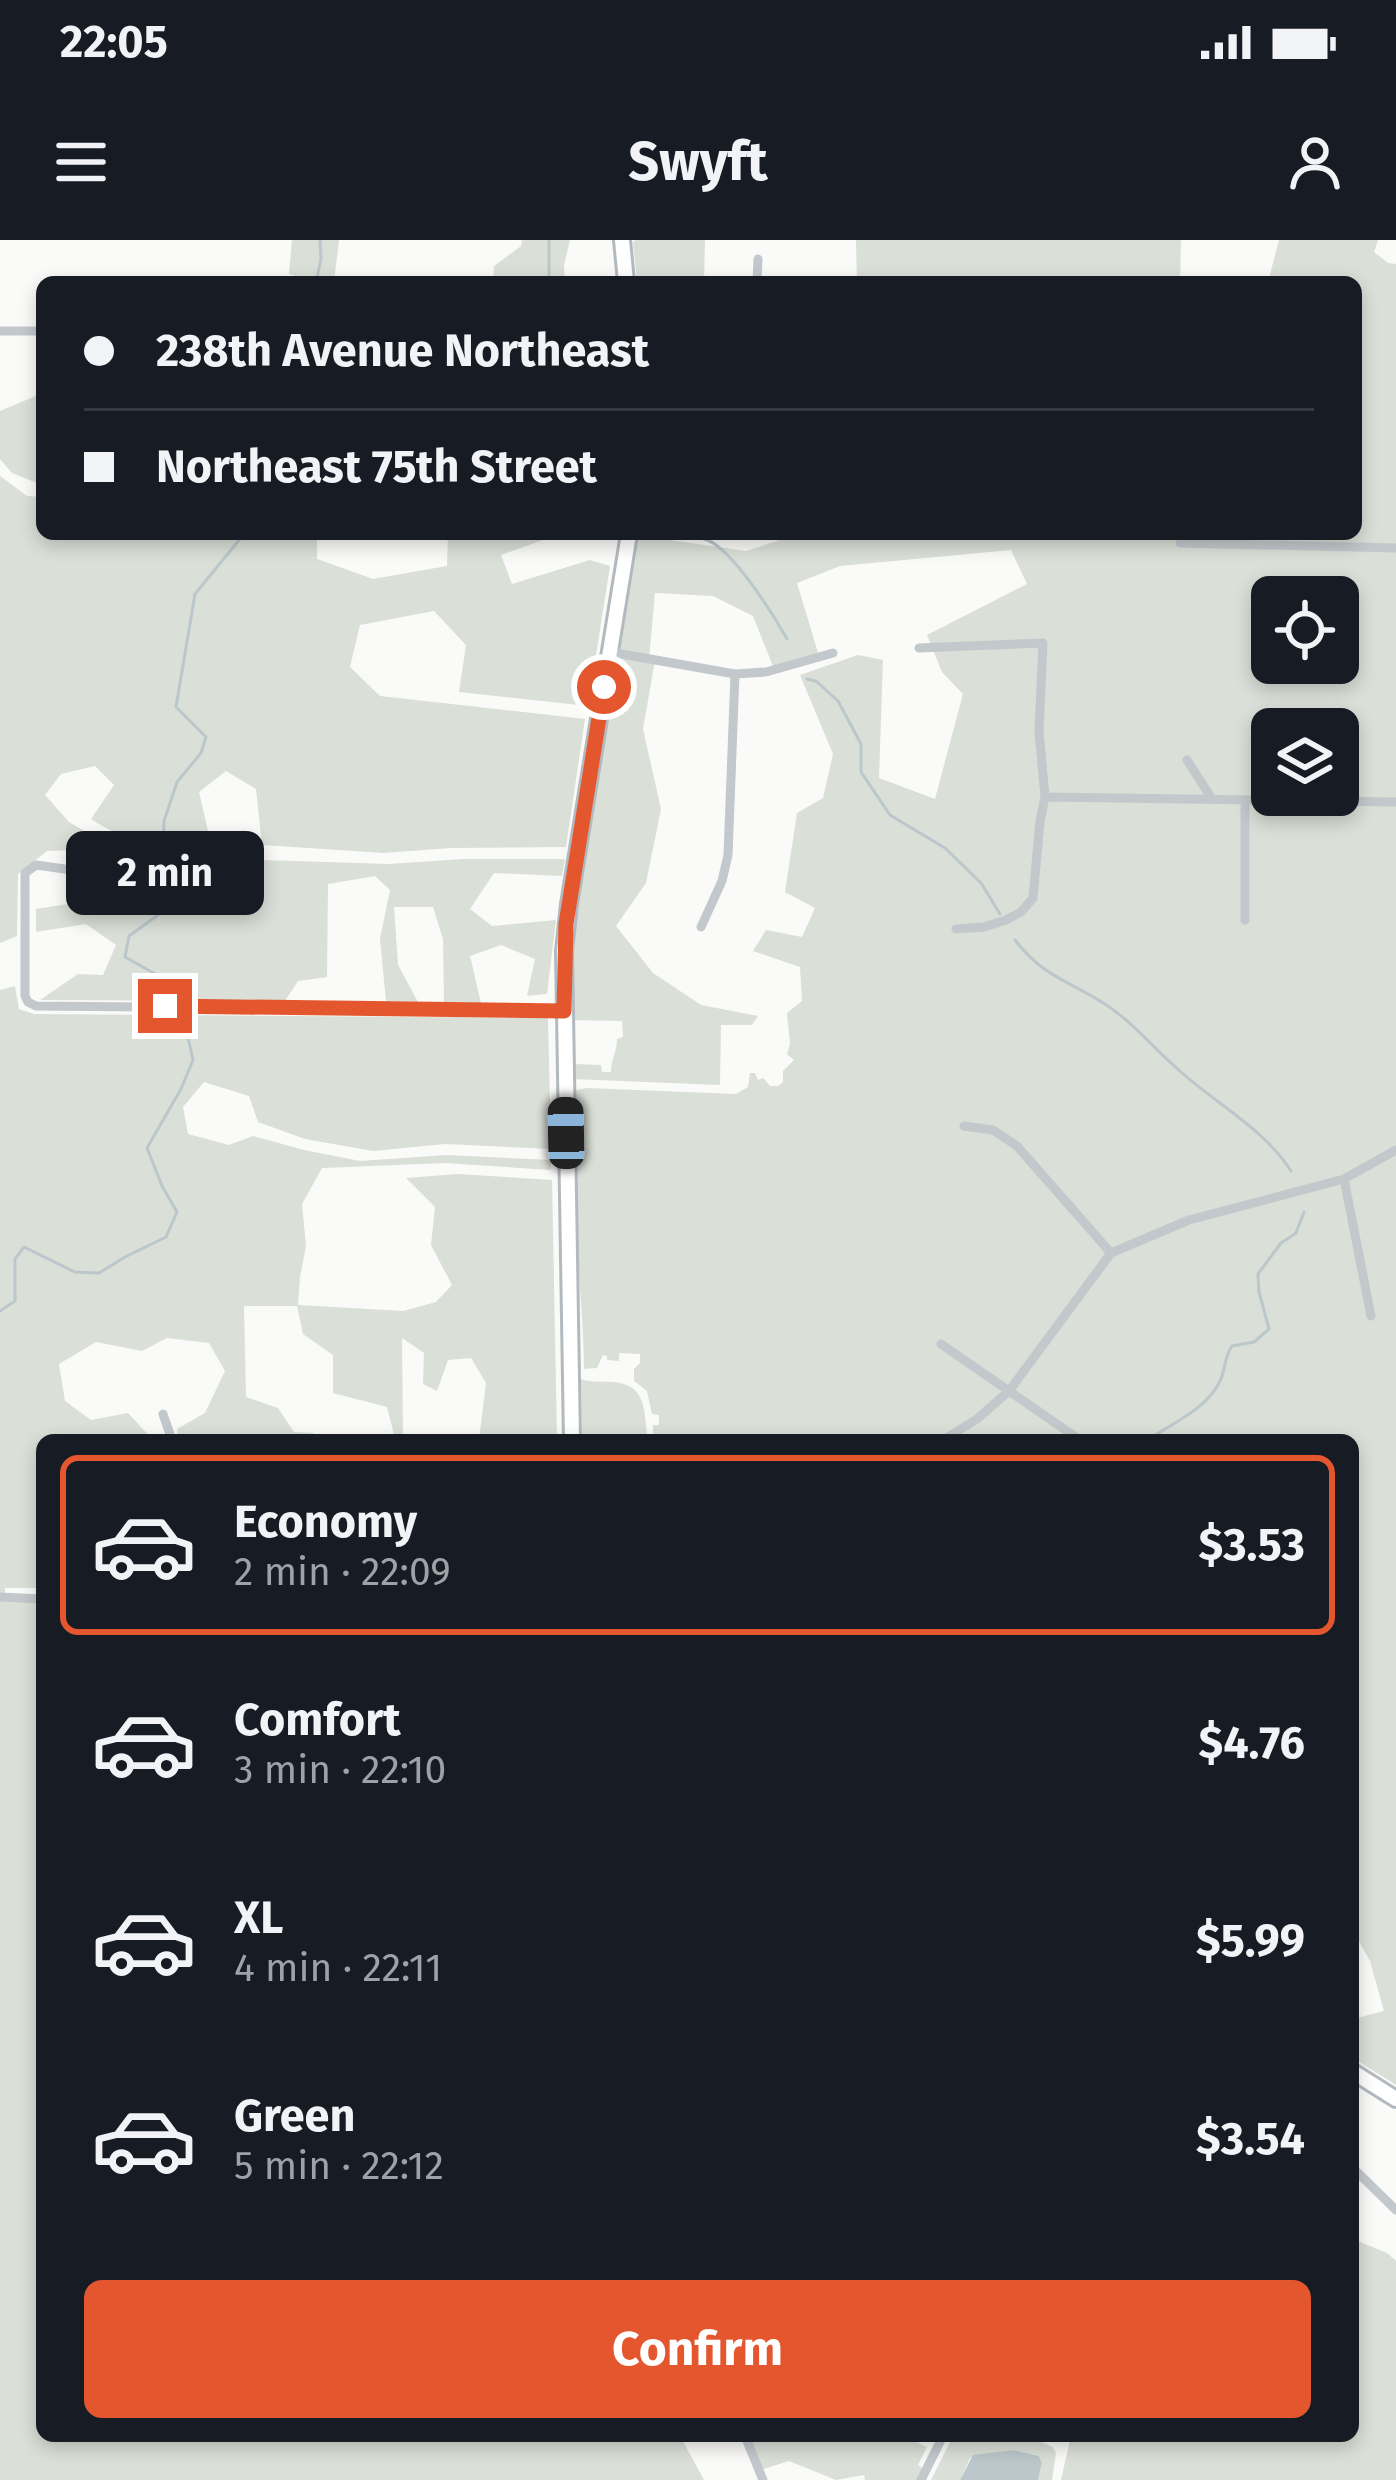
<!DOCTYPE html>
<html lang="en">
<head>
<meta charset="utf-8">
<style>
  body { margin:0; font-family:"Fira Sans",sans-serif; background:#20242c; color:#f1f3f6; height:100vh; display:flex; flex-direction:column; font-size:45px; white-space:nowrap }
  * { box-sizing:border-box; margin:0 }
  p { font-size:39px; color:#9ea1a6 }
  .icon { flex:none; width:66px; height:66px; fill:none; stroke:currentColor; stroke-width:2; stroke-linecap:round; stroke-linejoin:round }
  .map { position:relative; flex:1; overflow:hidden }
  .details { position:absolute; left:36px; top:1194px; width:1323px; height:1008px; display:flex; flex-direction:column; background:#171b24; border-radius:18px; box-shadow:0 6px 18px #0003 }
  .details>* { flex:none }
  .guide { position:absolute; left:36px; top:36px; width:1326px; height:264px; border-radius:18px; box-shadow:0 6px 18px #0003; display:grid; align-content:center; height:264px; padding:0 48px; background:#171b24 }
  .controls { position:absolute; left:1251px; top:336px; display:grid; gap:24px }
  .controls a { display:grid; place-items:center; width:108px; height:108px; border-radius:18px; background:#171b24; box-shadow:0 6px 18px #0003; font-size:60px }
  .end { position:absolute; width:54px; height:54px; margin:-27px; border:15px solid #e4572e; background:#fff; box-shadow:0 0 0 6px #fff }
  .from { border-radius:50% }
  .bubble { position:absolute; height:84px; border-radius:18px; background:#171b24; box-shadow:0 6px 18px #0003; font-size:39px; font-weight:700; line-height:84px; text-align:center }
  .car { position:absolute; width:36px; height:72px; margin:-36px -18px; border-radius:15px; box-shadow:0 0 9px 3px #0007; background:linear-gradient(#222 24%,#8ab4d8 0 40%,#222 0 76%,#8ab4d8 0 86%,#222 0) }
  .guide b { display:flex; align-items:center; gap:42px; height:114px; font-size:45px }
  .guide b+b { border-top:3px solid #363941 }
  .guide i { width:30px; height:30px; background:#f1f3f6 }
  ul { padding:21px 0 0; list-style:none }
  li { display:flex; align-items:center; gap:36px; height:180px; margin:0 24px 18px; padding:0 24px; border:6px solid transparent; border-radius:18px }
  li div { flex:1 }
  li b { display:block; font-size:45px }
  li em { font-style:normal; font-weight:700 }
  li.on { border-color:#e4572e }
  li>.icon { width:108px; height:108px; stroke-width:1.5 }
  .action { display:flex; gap:24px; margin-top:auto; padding:24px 48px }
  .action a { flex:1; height:138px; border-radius:18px; background:#e4572e; color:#fff; font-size:48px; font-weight:700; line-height:138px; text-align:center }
  .status { display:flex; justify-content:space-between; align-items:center; height:84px; padding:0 60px; background:#171b24; direction:ltr }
  .status svg { height:33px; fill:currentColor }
  header { display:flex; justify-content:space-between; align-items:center; height:156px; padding:0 48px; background:#171b24; font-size:54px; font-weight:700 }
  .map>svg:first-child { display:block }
</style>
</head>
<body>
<div class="status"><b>22:05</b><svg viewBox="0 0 49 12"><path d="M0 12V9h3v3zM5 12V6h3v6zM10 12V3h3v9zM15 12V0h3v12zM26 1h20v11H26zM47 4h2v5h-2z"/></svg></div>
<header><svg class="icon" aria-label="menu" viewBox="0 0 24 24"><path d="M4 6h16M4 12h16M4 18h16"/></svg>Swyft<svg class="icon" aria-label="person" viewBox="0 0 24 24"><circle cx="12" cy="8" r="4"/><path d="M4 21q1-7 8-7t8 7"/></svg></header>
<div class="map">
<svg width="1396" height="2240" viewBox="0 0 1396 2240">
  <rect width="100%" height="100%" fill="#fafaf8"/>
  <path fill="#dadfd7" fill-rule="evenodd" d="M292 0H339L334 42H312L289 34Z
    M522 0H570L564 25 565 42H493L494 26 521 6Z
    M636 0H705L704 42H637L633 2Z
    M856 0H1181L1180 42H857Z
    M1279 0H1378L1374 12 1388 23 1396 24V1845L1353 1818 1357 1778 1384 1771 1370 1721 1353 1691V1200H582L581 1139C592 1143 600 1141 612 1142 645 1144 644 1167 647 1194L651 1197H653V1185H659V1175L652 1174 647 1151 634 1141V1129L640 1123V1114L619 1113V1121L607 1120V1116L603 1115 597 1128 584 1129C583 1037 567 946 565 854L575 853 577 850 586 848 736 854 748 847 750 833H755L758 840 763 838 770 846H778L783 842V831L794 820 787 814 790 804 787 773 802 761 800 727 753 711 766 690 802 697 815 668 785 652 797 573 823 558 833 514 800 435 858 415 883 420 879 538 935 559 963 454 942 432 927 395 1027 344 1011 310 840 326 797 343 819 416 774 429 753 376 713 356 655 353 649 418 655 420 643 489 661 569 646 643 616 686 653 733 701 765 758 776 752 785H721L720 845 572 839V825L575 824 601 825 602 832H611C611 819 617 812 617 799L623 797 622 781 564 780 563 735 629 294 746 311 799 294H1356V42H1268ZM1272 357H1338V423H1272ZM1272 489H1338V555H1272Z
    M36 98H42V245L12 233 0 219V171L38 155Z
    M0 236 27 256 42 257V294H317V319L373 339 447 326 448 294H560L501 315 512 344 590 320 610 326 588 466 459 452 466 405 434 371 360 385 350 427 380 456 585 479 566 607 451 608 384 613 262 605 256 549 226 531 199 552 209 595C164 599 129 606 91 579L114 545 95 526 61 534 45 555 69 582 103 602 151 613 209 606 238 610 261 620 389 624 463 619H565L562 636 494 633 470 669 492 686 556 680 547 754 527 756 535 719 501 705 470 716 481 763 444 762 443 699 433 667H394L398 725 418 762 386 761 380 699 390 650 375 636 328 644 327 737 298 741 285 761 40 760 78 734 103 735 116 705 86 684 36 692V669L100 659 132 664 140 631 96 609 47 611 18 634 17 696 0 703Z
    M15 746 19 769 34 774 548 778 551 909 445 904 373 911 305 899 258 882 249 856 204 842 183 867 188 894 229 905 253 896 304 910 360 921 446 915 551 920V930L446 923 322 928 302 964 306 1006 300 1037 298 1065 403 1071 436 1062 452 1045 431 1005 435 967 406 938 457 934 552 940 557 1200H479L486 1143 471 1118 448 1120 437 1151 423 1144 424 1113 402 1098 403 1198H395L387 1167 333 1153V1115L303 1094 297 1066H244L246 1157 278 1168 294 1192 313 1193 323 1200H179L177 1189 205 1173 225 1131 209 1103 167 1098 142 1111 96 1102 59 1124 65 1161 91 1180 128 1173 153 1200H42V1348H5V1354L42 1356V2196H680L704 2240H0V750Z
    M1353 1999 1387 2013 1396 2021V2240H1061L1071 2196H1353Z
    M745 2196H904L927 2207 918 2225 926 2230 921 2240H865L864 2235 836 2240 789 2221 760 2230Z
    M953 2196H1035L1036 2200 1053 2207 1056 2213 1052 2240H1038L1042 2223 1039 2216 1014 2210 970 2218 960 2240H931Z"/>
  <path fill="#bbc7cb" d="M1014 2210 1039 2216 1042 2223 1038 2240H960L973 2215Z"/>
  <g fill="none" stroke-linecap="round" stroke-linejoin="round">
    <path stroke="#bbc7cb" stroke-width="3" d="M317 38 321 19 320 0
      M549 42V0
      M667 294C679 296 695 295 707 300 733 310 773 374 787 399
      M807 439 816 441 838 461 861 504V532L890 575 945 608 981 643 1000 674
      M1015 700C1042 736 1069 741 1105 764 1134 783 1155 810 1181 832 1218 865 1264 889 1291 931
      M179 759 177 746 125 717 129 696 158 675 167 649 163 614 164 581 177 542 201 513 206 497 176 467 195 354 244 294
      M0 1071 15 1061V1019L24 1007 75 1032 99 1033 125 1017 166 997 177 972 162 946 147 908 181 849 193 820 183 775
      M1148 1200C1172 1183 1205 1170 1219 1143 1226 1131 1223 1119 1232 1106L1254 1102 1269 1089 1259 1052 1258 1034 1281 1003 1296 993 1304 972"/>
    <g stroke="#b3babf" stroke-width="20">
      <path id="secondary" d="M622 0 626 42
        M572 1200 564 711 569 664 629 294
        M1353 1832 1396 1859"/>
    </g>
    <path stroke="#c3c8cc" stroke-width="9" d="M757 42 758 19
      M0 91H42
      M1180 303 1396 308
      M919 408 1043 403 1039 491 1045 557 1040 581 1033 658 1021 672 1006 680 984 687 956 689
      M610 412 735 434 766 432 833 413
      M1187 520 1212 559
      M1045 557 1396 562
      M86 632 36 625 25 633V756L28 762 36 766 564 771
      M1245 680V560
      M701 687 722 641 728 615 735 434
      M964 886 993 890 1017 906 1111 1013
      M1344 939 1371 1076
      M941 1104 1009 1151 1111 1013 1189 980 1344 939 1396 910
      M163 1174 172 1200
      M943 1200 977 1179 1009 1151 1080 1200
      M0 1357 42 1359
      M1353 1928 1396 1970
      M745 2196 763 2240
      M921 2240 943 2196"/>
    <use href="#secondary" stroke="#fff" stroke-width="14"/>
  </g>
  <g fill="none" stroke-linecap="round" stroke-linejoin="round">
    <path stroke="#e4572e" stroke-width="15" d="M165 766 564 771 566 684 604 447"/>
  </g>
</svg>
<div class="controls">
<a><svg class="icon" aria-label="locate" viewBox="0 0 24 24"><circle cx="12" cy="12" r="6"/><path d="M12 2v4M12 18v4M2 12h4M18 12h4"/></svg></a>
<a><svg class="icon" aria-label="layers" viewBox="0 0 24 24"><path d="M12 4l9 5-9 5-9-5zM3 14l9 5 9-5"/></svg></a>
</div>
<i class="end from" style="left:604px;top:447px"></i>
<i class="end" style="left:165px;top:766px"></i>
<div class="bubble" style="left:66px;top:591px;width:198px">2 min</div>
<i class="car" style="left:566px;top:893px;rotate:359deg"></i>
<div class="guide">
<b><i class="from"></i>238th Avenue Northeast</b>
<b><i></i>Northeast 75th Street</b>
</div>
<section class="details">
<ul>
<li class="on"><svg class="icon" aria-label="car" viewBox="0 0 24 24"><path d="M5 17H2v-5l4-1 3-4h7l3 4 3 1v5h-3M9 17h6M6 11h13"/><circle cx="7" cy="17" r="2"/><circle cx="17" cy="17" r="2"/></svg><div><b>Economy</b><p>2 min · 22:09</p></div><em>$3.53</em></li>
<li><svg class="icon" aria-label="car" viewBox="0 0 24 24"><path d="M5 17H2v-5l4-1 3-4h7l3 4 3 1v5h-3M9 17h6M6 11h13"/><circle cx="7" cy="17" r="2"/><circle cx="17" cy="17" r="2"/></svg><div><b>Comfort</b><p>3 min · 22:10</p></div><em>$4.76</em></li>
<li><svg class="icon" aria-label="car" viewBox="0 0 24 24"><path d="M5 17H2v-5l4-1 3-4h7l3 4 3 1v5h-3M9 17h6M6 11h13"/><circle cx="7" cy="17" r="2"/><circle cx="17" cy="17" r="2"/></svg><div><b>XL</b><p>4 min · 22:11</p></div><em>$5.99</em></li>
<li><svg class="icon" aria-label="car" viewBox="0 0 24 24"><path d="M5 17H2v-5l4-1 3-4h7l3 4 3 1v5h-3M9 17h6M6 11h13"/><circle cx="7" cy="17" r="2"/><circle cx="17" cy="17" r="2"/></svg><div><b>Green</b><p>5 min · 22:12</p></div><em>$3.54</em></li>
</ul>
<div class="action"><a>Confirm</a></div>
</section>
</div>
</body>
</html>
